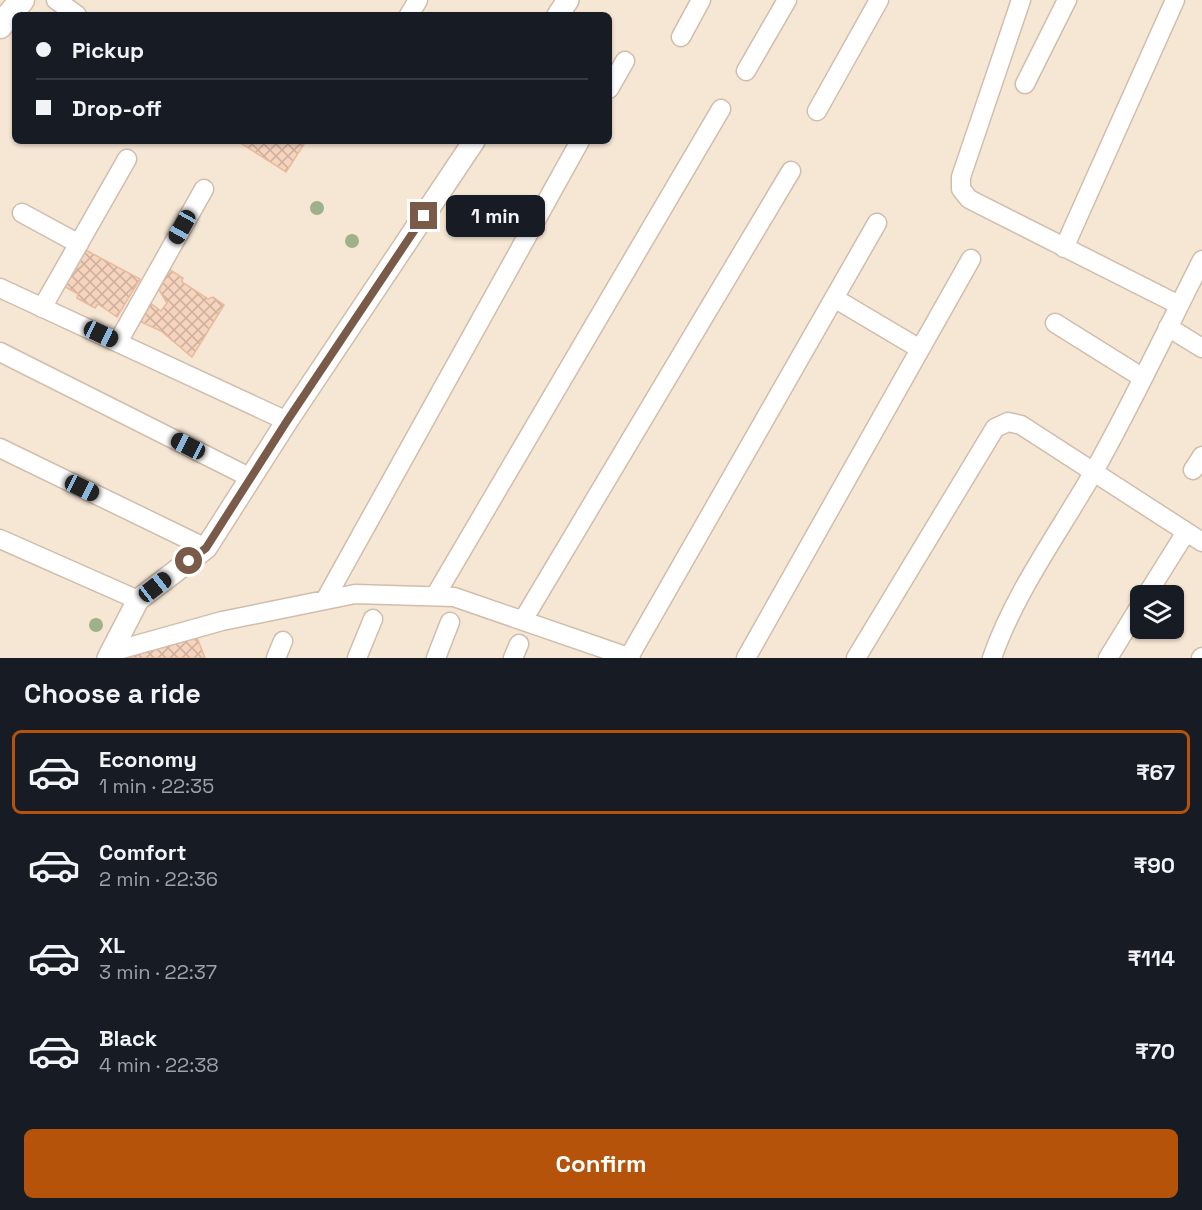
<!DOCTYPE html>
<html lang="en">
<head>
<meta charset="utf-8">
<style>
  body { margin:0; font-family:"Space Grotesk",sans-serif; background:#242831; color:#f1f3f6; height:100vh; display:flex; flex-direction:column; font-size:22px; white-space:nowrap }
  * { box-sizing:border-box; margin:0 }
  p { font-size:20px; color:#9ea1a6 }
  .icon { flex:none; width:33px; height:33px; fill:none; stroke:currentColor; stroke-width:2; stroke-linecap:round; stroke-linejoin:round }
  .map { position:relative; height:658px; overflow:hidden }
  .details { display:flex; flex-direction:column; background:#171b24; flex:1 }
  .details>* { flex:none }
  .top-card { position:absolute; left:12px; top:12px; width:600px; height:132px; border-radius:9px; box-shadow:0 2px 4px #0004; display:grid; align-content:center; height:132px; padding:0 24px; background:#171b24 }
  .controls { position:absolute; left:1130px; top:585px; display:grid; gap:12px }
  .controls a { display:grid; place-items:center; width:54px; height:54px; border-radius:9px; background:#171b24; box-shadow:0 2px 4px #0004; font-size:30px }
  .end { position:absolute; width:27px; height:27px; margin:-14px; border:8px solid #7a5b49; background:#fff; box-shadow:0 0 0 3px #fff }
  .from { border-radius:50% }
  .bubble { position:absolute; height:42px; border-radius:9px; background:#171b24; box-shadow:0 2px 4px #0004; font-size:20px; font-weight:800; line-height:42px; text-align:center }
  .car { position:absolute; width:18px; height:36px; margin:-18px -9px; border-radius:8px; box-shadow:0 0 4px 2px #0007; background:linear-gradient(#222 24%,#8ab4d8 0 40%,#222 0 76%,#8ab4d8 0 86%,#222 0) }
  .top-card b { display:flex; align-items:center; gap:21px; height:57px; font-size:22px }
  .top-card b+b { border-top:2px solid #363941 }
  .top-card i { width:15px; height:15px; background:#f1f3f6 }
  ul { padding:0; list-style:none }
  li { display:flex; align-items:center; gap:18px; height:84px; margin:0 12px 9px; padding:0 12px; border:3px solid transparent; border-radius:9px }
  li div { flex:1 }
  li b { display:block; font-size:22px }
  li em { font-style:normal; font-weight:800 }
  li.current { border-color:#b45309 }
  li>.icon { width:54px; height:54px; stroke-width:1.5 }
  h2 { padding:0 24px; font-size:27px; line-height:72px }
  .cta { display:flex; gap:12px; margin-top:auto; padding:12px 24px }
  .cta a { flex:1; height:69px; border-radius:9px; background:#b45309; color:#fff; font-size:24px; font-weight:800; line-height:69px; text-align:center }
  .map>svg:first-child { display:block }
</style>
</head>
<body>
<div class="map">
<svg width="1202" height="658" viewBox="0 0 1202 658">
  <defs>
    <pattern id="building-cross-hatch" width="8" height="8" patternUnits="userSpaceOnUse" patternTransform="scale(1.5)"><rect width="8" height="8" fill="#f5d3bd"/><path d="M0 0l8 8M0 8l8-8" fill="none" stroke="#cbae9c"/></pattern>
  </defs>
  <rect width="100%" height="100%" fill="#fef5e7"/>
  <path fill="#f6e7d5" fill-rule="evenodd" d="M0 0H1202V658H0ZM15 15H609V141H15ZM1140 596H1173V628H1140Z"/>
  <path fill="url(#building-cross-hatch)" stroke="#e9ba9c" stroke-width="1.5" d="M244 141H306L286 172 242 144Z
    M80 247 140 279 117 317 98 304 95 308 77 298 78 294 60 284Z
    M170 270 183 278 182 282 208 299 213 297 224 305 192 357 161 331 141 322 150 303 161 311 167 303 159 290Z
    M196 635 205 658H126L127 655Z"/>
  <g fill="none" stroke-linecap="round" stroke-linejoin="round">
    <g stroke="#d1bdab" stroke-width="21">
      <path id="minor" d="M56 0 77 15
        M1021 0 961 177V189L969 199 1179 305
        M409 15 418 0
        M681 37 701 0
        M746 71 787 0
        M1025 84 1067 0
        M609 89 625 61
        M817 111 879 0
        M22 213 79 244
        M1064 248 1175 0
        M0 288 287 421
        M834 298 920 349
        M42 308 127 159
        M1055 323 1143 378
        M1168 327 1202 348
        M118 342 204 189
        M0 352 251 478
        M0 448 206 548
        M1193 470 1202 456
        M0 539 138 600
        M435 596 721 109
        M1146 596 1186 532
        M325 600 580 141
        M523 620 791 171
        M111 652 222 621 355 594 454 597 631 658
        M629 657 877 223
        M276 658 283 641
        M357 658 373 619
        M436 658 450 622
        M513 658 519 644
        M746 658 971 259
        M856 658 995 428 1008 422 1021 425 1202 542
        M992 658C1014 594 1059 532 1093 473 1132 404 1166 331 1202 260
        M1108 658 1140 606
        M1201 658 1202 657"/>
    </g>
    <g stroke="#d1bdab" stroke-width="24">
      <path id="tertiary" d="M558 15 568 0
        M108 658 138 600 206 548 287 421 474 141"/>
    </g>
    <g stroke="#d7bfab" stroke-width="27">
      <path id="secondary" d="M0 26 22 0"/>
    </g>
    <use href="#minor" stroke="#fff" stroke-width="18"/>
    <use href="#tertiary" stroke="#fff" stroke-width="21"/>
    <use href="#secondary" stroke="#fff" stroke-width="24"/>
  </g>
  <g fill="#9eb18a">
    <circle cx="317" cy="208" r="7"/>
    <circle cx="352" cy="241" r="7"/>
    <circle cx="96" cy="625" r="7"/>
  </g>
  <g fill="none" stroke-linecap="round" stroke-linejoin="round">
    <path stroke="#7a5b49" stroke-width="8" d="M189 561 206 548 287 421 424 216"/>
  </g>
</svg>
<div class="controls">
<a><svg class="icon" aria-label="layers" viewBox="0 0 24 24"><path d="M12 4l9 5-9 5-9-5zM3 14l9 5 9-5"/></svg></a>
</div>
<i class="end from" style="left:189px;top:561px"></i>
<i class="end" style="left:424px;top:216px"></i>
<div class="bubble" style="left:446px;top:195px;width:99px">1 min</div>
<i class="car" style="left:182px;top:227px;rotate:209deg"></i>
<i class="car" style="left:101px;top:334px;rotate:115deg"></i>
<i class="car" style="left:188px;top:446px;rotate:297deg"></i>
<i class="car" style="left:82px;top:488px;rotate:116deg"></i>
<i class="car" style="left:155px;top:587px;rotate:52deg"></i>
<div class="top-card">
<b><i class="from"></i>Pickup</b>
<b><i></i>Drop-off</b>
</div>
</div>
<section class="details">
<h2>Choose a ride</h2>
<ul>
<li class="current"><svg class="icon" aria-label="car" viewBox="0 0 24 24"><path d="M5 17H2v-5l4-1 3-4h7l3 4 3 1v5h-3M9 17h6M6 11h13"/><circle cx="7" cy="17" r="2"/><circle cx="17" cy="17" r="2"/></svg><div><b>Economy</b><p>1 min · 22:35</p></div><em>₹67</em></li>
<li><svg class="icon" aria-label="car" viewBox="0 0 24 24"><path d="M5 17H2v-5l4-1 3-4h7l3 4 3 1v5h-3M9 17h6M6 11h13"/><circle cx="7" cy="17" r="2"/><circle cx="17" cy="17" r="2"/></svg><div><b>Comfort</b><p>2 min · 22:36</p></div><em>₹90</em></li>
<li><svg class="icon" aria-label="car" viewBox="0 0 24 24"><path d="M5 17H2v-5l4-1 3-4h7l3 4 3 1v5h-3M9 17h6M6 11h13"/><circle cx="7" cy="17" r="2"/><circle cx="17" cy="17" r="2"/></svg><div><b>XL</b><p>3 min · 22:37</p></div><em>₹114</em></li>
<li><svg class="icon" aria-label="car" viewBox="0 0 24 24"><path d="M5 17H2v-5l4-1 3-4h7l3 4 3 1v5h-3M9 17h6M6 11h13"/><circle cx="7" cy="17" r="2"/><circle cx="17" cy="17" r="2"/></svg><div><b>Black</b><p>4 min · 22:38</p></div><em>₹70</em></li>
</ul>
<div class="cta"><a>Confirm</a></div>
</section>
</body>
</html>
